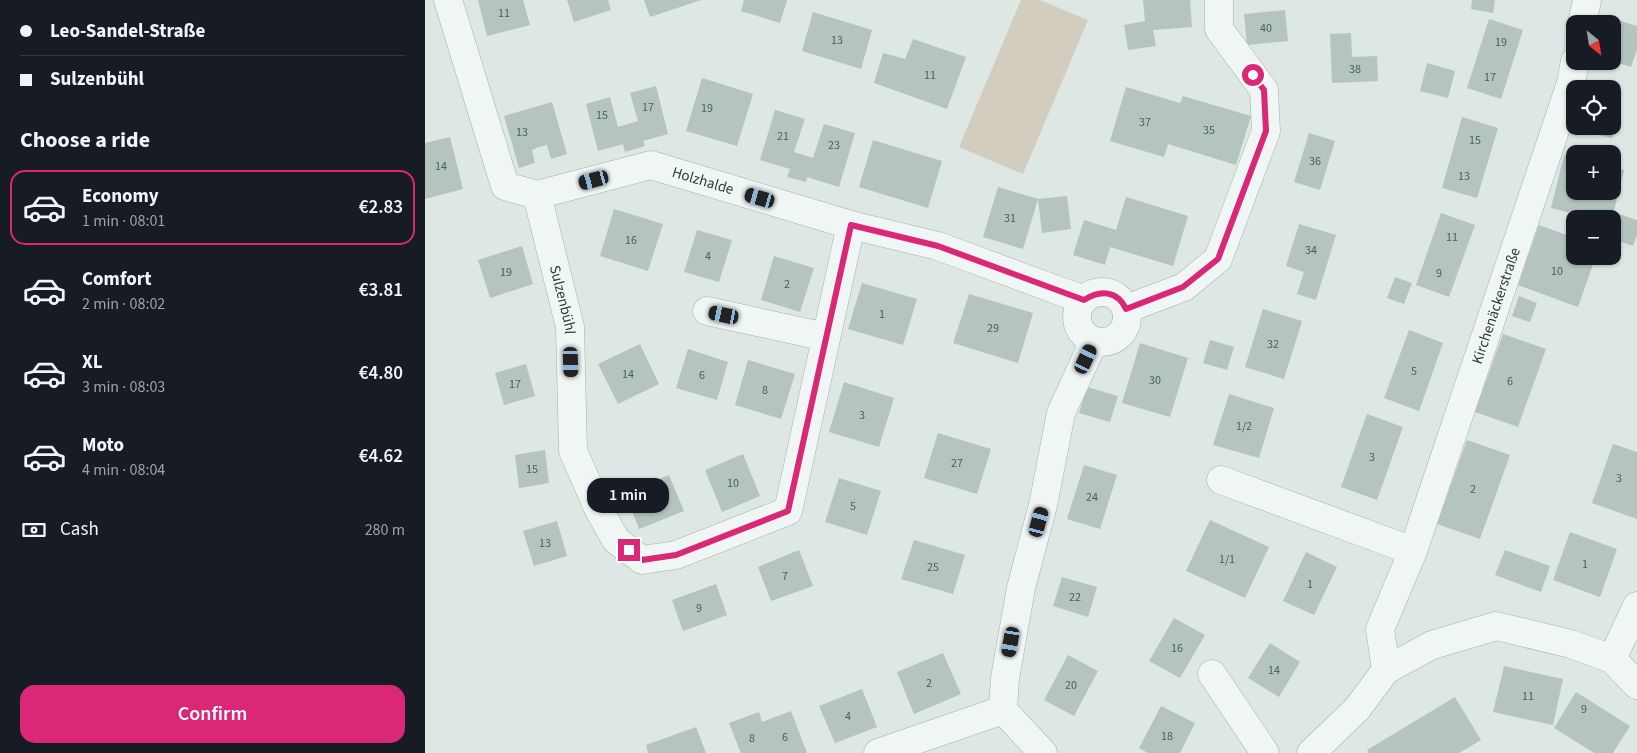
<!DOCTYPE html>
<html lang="en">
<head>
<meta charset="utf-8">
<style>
  body { margin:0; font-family:"Source Sans 3",sans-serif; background:#20242c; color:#f1f3f6; height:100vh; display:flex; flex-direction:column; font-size:19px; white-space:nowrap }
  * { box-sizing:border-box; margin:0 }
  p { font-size:16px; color:#9ea1a6 }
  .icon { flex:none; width:28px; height:28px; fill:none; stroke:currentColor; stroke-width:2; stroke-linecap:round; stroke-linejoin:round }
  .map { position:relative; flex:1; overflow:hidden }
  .side { display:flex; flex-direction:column; background:#171b24; width:425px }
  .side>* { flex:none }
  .hud { display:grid; align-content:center; height:110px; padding:0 20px; background:#171b24 }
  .needle { width:32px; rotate:150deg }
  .tools { position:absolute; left:1141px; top:15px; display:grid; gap:10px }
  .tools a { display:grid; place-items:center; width:55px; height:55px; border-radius:10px; background:#171b24; box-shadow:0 1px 4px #0004; font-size:25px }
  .end { position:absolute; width:22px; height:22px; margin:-11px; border:6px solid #db2777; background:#fff; box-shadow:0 0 0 2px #fff }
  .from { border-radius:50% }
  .bubble { position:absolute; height:35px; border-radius:15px; background:#171b24; box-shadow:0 1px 4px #0004; font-size:16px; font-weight:600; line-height:35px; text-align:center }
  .car { position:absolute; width:15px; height:30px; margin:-15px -8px; border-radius:6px; box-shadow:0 0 4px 1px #0007; background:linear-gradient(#222 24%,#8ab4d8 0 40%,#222 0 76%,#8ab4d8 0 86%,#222 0) }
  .hud b { display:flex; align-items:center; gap:18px; height:48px; font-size:19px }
  .hud b+b { border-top:1px solid #363941 }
  .hud i { width:12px; height:12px; background:#f1f3f6 }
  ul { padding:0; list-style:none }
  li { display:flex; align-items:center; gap:15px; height:75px; margin:0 10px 8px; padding:0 10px; border:2px solid transparent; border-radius:15px }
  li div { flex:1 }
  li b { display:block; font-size:19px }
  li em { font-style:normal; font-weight:600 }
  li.selected { border-color:#db2777 }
  li>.icon { width:45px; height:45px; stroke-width:1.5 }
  h2 { padding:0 20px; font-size:22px; line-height:60px }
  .pay { display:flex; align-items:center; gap:12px; height:55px; padding:0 20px; font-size:19px }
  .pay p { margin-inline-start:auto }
  .action { display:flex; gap:10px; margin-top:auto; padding:10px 20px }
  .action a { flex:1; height:58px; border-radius:15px; background:#db2777; color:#fff; font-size:20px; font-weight:600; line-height:58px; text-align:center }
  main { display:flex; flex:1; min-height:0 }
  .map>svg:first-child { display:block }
</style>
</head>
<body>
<main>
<section class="side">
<div class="hud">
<b><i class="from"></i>Leo-Sandel-Straße</b>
<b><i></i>Sulzenbühl</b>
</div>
<h2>Choose a ride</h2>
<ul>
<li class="selected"><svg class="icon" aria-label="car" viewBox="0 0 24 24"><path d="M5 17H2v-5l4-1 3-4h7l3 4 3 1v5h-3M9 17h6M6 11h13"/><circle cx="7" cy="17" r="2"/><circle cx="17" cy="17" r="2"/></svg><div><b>Economy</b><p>1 min · 08:01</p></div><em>€2.83</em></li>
<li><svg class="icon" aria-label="car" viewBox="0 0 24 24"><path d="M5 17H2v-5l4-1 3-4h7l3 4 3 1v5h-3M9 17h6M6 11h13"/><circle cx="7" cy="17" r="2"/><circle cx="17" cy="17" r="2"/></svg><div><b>Comfort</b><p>2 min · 08:02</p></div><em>€3.81</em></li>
<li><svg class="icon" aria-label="car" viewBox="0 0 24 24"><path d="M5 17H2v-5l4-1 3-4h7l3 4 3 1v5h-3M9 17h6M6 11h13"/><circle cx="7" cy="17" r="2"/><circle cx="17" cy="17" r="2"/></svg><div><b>XL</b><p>3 min · 08:03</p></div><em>€4.80</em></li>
<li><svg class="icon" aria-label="car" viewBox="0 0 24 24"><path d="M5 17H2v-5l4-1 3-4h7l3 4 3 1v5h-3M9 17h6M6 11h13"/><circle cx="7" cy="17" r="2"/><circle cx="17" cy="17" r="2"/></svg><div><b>Moto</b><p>4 min · 08:04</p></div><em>€4.62</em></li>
</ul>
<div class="pay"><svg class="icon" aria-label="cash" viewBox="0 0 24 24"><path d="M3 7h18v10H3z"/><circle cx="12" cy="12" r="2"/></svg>Cash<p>280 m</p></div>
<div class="action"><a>Confirm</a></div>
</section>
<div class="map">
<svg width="1212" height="753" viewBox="0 0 1212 753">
  <rect width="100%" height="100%" fill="#dde7e3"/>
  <path fill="#d2cdbe" d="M596 0H615L663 20 598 174 534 147Z"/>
  <path fill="#b5c4be" d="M53 0H98L105 25 62 36Z
    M142 0H183L186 10 149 22Z
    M219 0H276L225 17Z
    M319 0H362L355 23 316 11Z
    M718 0H765L767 27 728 30 731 46 703 50 699 25 720 21Z
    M1047 0H1070L1068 13 1046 9Z
    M860 10 863 41 822 45 819 14Z
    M388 12 447 30 436 69 377 51Z
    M1183 17 1212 26V50L1206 67 1188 61V24H1181Z
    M1064 19 1098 30 1076 99 1042 88Z
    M926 33 927 57 952 56 953 81 907 83 905 34Z
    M488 39 541 57 522 109 449 83 458 53 480 59Z
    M1002 63 1030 71 1023 98 995 91Z
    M277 78 328 94 312 146 261 131Z
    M231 86 243 134 218 141 220 146 200 152 198 144 173 151 161 104 185 97 193 127 213 121 205 93Z
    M701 87 755 103 758 96 826 116 811 165 743 144 739 157 685 141Z
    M1188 97 1196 99 1187 138 1153 130 1154 126H1188Z
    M127 102 142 154 126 159 122 145 114 147 107 150 110 163 94 168 79 116Z
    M350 110 380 119 369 152 388 158 399 124 430 133 414 187 382 177 381 182 362 177 365 169 335 160Z
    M1037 117 1073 128 1052 198 1017 188Z
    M884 133 910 141 895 190 869 182Z
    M25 137 38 189 0 199V143Z
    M448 140 517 161 503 208 434 187Z
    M1139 155 1150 158V191H1188V167L1199 170 1187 219H1169L1126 208Z
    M573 187 613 199 642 196 646 229 617 233 613 199 598 249 558 237Z
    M701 197 763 216 748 266 685 247 680 265 648 255 659 220 691 230Z
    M189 209 238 224 223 271 175 256Z
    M1016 213 1050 225 1024 297 991 285Z
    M1194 214 1212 220V235L1208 246 1188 239V231Z
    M874 224 911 235 891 300 872 294 879 272 861 266Z
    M1114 225 1150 238V256H1171L1153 307 1093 285Z
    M272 230 307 240 294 282 259 272Z
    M97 246 108 284 65 298 53 260Z
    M349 256 389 268 375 312 336 300Z
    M970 277 987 283 979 304 962 298Z
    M437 283 492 299 478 345 423 329Z
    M544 294 608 313 593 363 528 343Z
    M1094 296 1112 303 1105 322 1087 316Z
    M838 309 877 321 859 379 820 367Z
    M984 330 1018 343 994 411 959 398Z
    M1078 334 1121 349 1093 427 1050 412Z
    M785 340 809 347 802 370 778 363Z
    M715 343 763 358 745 417 697 403Z
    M215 344 234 384 193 404 173 364Z
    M263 349 303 362 292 400 251 388Z
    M323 360 370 374 356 419 310 405Z
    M101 364 110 396 79 405 70 373Z
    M419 382 469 398 454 447 404 432Z
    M662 387 693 396 685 422 654 413Z
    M804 394 849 408 834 458 788 445Z
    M942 414 978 427 952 500 916 487Z
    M513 433 566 449 552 494 499 478Z
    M1042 440 1085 455 1055 539 1012 524Z
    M1188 444 1212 452V519L1167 503Z
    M120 450 124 483 94 488 90 455Z
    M318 454 335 496 297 512 280 470Z
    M659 465 692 475 675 529 642 519Z
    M244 475 259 511 214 529 200 493Z
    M414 478 456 491 442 535 400 522Z
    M785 520 844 547 820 598 761 571Z
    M132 521 142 556 109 566 98 531Z
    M1145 532 1192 549 1175 597 1128 580Z
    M489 540 540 555 528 594 476 579Z
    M374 550 388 586 346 601 333 567Z
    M1080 550 1125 566 1116 592 1070 575Z
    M881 552 912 567 889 615 858 601Z
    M637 577 672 587 663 617 628 606Z
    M291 584 302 615 258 631 247 600Z
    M749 618 780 635 755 678 724 661Z
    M845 643 875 662 854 697 823 678Z
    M518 653 536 694 489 714 472 672Z
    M643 655 673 671 649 716 619 700Z
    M1079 666 1138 679 1128 725 1068 712Z
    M437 689 452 727 410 743 394 706Z
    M1151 692 1205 726 1188 753H1169L1129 728Z
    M1030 697 1056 740 1034 753H944L942 750Z
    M736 706 770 723 755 753H723L714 748Z
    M366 711 382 753H316L304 723 334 712 337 722Z
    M271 727 281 753H223L221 745Z"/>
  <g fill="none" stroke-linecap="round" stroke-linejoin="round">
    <g stroke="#a3b1ac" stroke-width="29">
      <g id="minor">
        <path id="s1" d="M23 0 80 186 112 195 226 165 426 225 513 246 659 300"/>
        <path d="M1157 24 1162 0"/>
        <path id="s2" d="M112 195 145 327 148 451 174 510 191 540 217 560 251 555 363 511 426 225"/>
        <circle cx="677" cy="317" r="25"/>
        <path d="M701 309 759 287 793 259 841 131 839 90 794 29V0"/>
        <path d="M282 311 401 337"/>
        <path d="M796 480 988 551"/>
        <path d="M1187 659 1212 606"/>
        <path id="s3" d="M961 670 955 629 988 551 1146 83 1150 61"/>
        <path d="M787 674 840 753"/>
        <path d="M453 753 578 710"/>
        <path d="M618 753 578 710 580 678 596 588 618 505 636 413 669 341"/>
        <path d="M886 753 932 709 961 670 1007 645 1071 626 1146 644 1187 659 1212 685"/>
      </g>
    </g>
    <use href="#minor" stroke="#f0f6f4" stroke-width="28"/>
  </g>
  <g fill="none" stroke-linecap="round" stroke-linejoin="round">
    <path stroke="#db2777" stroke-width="6" d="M204 550 217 560 251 555 363 511 426 225 513 246 659 300C675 290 692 290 701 309L758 287 793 259 841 131 839 90 828 75"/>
  </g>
  <g text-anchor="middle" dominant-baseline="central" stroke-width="4" stroke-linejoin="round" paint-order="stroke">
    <g font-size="12" fill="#4a6058">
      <text x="79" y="13">11</text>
      <text x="841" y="28">40</text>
      <text x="412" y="40">13</text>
      <text x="1076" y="42">19</text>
      <text x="930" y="69">38</text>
      <text x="505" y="75">11</text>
      <text x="1065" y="77">17</text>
      <text x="223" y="107">17</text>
      <text x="282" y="108">19</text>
      <text x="177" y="115">15</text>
      <text x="720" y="122">37</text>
      <text x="784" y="130">35</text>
      <text x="97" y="132">13</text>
      <text x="358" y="136">21</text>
      <text x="1050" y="140">15</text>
      <text x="409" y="145">23</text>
      <text x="890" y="161">36</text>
      <text x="16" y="166">14</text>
      <text x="1039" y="176">13</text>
      <text x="585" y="218">31</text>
      <text x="1027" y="237">11</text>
      <text x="206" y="240">16</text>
      <text x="886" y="250">34</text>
      <text x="283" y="256">4</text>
      <text x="1132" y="271">10</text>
      <text x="81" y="272">19</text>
      <text x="1014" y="273">9</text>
      <text x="362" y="284">2</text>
      <text x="457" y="314">1</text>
      <text x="568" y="328">29</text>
      <text x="848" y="344">32</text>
      <text x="989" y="371">5</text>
      <text x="203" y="374">14</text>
      <text x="277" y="375">6</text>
      <text x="730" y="380">30</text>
      <text x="1085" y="381">6</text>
      <text x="90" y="384">17</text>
      <text x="340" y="390">8</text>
      <text x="437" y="415">3</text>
      <text x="819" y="426">1/2</text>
      <text x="947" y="457">3</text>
      <text x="532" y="463">27</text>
      <text x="107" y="469">15</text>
      <text x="1194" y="478">3</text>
      <text x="308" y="483">10</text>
      <text x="1048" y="489">2</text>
      <text x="667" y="497">24</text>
      <text x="428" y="506">5</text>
      <text x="120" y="543">13</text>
      <text x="802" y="559">1/1</text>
      <text x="1160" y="564">1</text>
      <text x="508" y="567">25</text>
      <text x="360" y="576">7</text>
      <text x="885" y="584">1</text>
      <text x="650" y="597">22</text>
      <text x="274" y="608">9</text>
      <text x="752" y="648">16</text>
      <text x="849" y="670">14</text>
      <text x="504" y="683">2</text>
      <text x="646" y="685">20</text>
      <text x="1103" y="696">11</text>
      <text x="1159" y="709">9</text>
      <text x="423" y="716">4</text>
      <text x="742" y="736">18</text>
      <text x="360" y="737">6</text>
      <text x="327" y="738">8</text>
    </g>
    <g font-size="15" fill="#273e36" stroke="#edf5f2">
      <text stroke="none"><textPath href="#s1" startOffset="400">Holzhalde</textPath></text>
      <text stroke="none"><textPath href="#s2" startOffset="108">Sulzenbühl</textPath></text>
      <text stroke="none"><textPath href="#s3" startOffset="385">Kirchenäckerstraße</textPath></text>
    </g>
  </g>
</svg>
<div class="tools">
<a><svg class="needle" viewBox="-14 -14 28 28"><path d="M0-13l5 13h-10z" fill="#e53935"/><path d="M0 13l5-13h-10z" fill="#9ea1a6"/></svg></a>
<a><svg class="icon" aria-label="locate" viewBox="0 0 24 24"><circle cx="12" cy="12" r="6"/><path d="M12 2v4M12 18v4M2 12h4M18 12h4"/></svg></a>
<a>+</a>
<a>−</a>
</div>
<i class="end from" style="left:828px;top:75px"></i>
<i class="end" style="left:204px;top:550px"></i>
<div class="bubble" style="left:162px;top:478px;width:82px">1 min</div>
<i class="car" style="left:169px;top:180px;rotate:255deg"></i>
<i class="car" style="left:335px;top:198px;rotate:286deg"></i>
<i class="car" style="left:299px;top:315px;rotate:282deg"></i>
<i class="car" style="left:661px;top:359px;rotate:25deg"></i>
<i class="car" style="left:146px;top:362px;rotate:178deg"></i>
<i class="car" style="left:614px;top:522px;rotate:15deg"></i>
<i class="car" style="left:586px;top:642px;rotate:190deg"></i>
</div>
</main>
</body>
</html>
